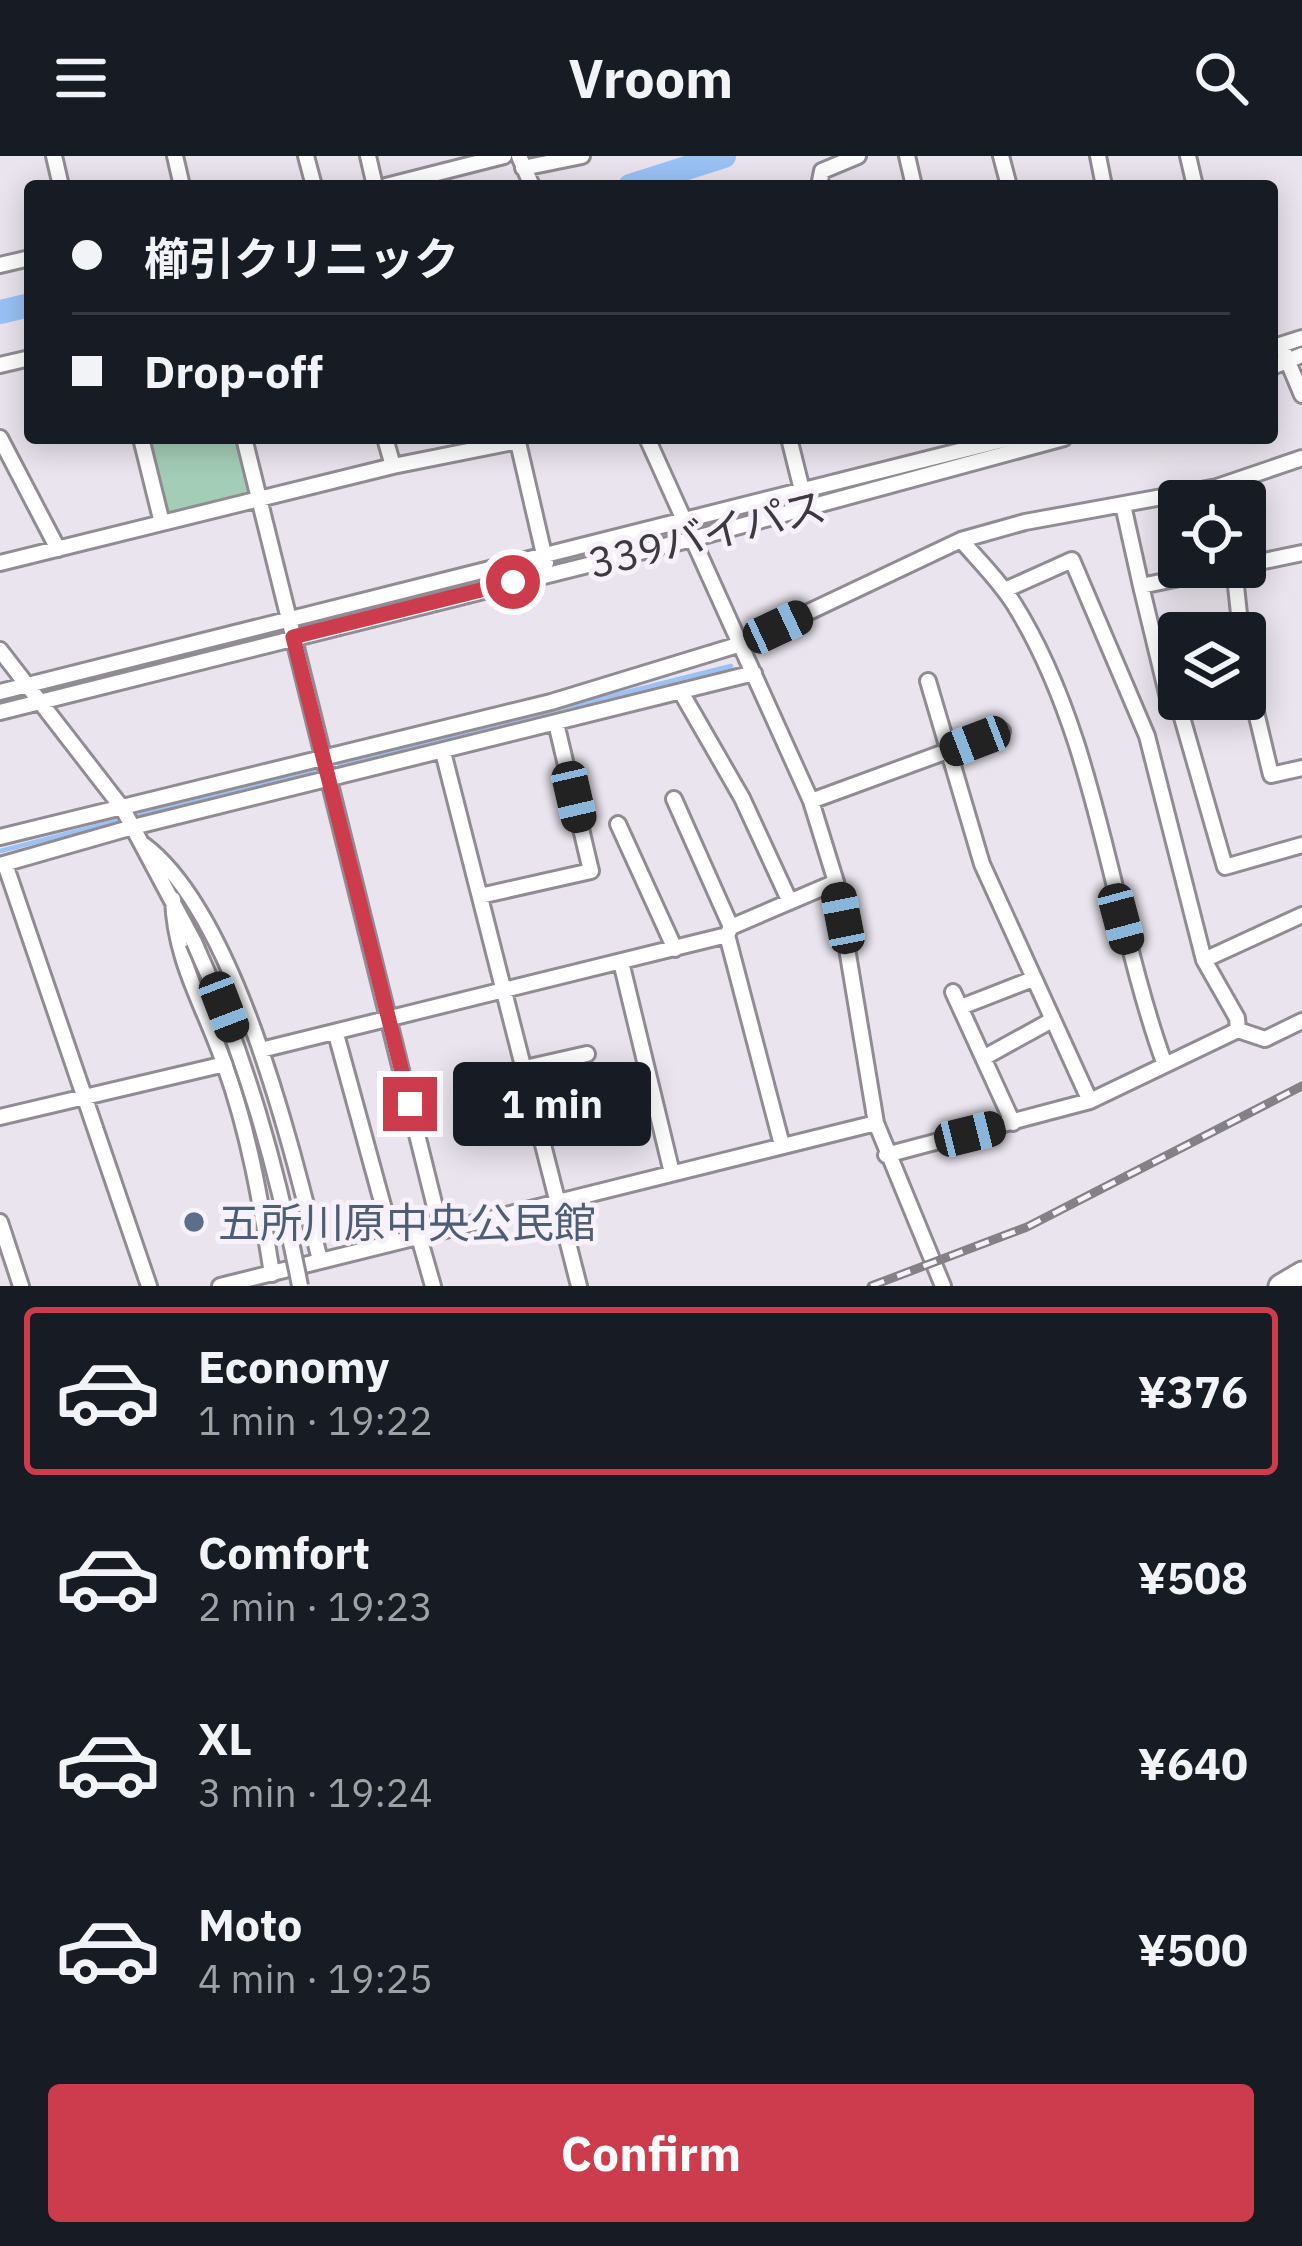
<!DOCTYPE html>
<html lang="en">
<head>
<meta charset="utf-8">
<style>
  body { margin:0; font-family:"IBM Plex Sans","Noto Sans JP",sans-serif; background:#20242c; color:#f1f3f6; height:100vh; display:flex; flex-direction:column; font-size:45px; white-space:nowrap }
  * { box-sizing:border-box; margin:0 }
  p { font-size:39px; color:#9ea1a6 }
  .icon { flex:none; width:66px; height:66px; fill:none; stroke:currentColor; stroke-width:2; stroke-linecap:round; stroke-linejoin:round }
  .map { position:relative; height:1130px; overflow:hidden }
  .sheet { display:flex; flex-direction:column; background:#171b24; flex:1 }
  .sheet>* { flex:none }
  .hud { position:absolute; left:24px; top:24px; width:1254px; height:264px; border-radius:12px; box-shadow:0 6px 30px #0003; display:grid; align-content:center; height:264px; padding:0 48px; background:#171b24 }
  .tools { position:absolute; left:1158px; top:324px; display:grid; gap:24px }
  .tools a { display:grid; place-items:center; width:108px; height:108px; border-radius:12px; background:#171b24; box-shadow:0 6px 30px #0003; font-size:60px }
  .end { position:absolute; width:54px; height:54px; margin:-27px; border:15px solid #cc3c4c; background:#fff; box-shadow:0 0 0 6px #fff }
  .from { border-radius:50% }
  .bubble { position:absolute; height:84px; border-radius:12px; background:#171b24; box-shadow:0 6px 30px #0003; font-size:39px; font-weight:700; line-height:84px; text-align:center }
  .car { position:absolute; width:36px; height:72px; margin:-36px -18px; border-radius:15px; box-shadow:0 0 9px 3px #0007; background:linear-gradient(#222 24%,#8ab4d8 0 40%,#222 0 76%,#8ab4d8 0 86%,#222 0) }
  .hud b { display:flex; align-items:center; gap:42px; height:114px; font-size:45px }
  .hud b+b { border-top:3px solid #363941 }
  .hud i { width:30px; height:30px; background:#f1f3f6 }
  ul { padding:21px 0 0; list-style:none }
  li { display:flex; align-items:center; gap:36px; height:168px; margin:0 24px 18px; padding:0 24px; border:6px solid transparent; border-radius:12px }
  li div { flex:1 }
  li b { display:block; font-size:45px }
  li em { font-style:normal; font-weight:700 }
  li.current { border-color:#cc3c4c }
  li>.icon { width:108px; height:108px; stroke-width:1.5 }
  .button { display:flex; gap:24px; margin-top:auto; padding:24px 48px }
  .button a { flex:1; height:138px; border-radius:12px; background:#cc3c4c; color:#fff; font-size:48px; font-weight:700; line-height:138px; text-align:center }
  header { display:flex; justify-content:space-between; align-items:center; height:156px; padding:0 48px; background:#171b24; font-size:54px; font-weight:700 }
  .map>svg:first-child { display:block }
</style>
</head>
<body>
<header><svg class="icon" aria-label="menu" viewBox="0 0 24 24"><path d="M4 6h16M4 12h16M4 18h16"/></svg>Vroom<svg class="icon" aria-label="search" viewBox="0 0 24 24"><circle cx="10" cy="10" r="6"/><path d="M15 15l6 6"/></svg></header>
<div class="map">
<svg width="1302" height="1130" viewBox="0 0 1302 1130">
  <rect width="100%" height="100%" fill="#e9e4ed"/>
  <path fill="#a3cdb7" d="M147 282H237L251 338 167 359Z"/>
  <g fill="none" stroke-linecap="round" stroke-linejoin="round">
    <path stroke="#9ac2f5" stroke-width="4.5" d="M339 608 731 510
      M140 659 315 615
      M0 695 116 665"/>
    <path stroke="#9ac2f5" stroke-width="24" d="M630 30 724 0
      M0 156 30 149"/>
    <g stroke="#918c94" stroke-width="20">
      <path id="minor" d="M54 0 61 30
        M175 0 182 30
        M306 0 314 30
        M368 0 375 30
        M519 0 532 30
        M907 0 914 30
        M1001 0 1009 30
        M1098 0 1104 30
        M1188 0 1195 30
        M523 12 582 0
        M386 30 504 0
        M819 30 822 15 858 0
        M0 109 30 102
        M1281 189 1302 239
        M1277 190 1302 182
        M0 209 30 202
        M1272 211 1302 199
        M0 282 58 393
        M141 282 162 367
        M244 282 440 1071
        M385 282 393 310
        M517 282 546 407
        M647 282 811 645 836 726 876 967 943 1130
        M789 282 802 334
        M1123 349 1141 430 1233 411
        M961 384C979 405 999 424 1014 448 1098 582 1111 761 1165 909
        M0 407 393 310 518 285
        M1245 409 1302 397
        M1234 411 1241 477
        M1141 430 1170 550 1179 551 1225 711 1302 689
        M0 494 123 653 194 786
        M1245 510 1271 619 1302 612
        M928 525 982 708 1090 945
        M0 536 1011 282
        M681 536 742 642 790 746
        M0 556 692 383 1064 282
        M443 596 579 1130
        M674 643 731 771
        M811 645 1002 575
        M618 668 675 793
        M0 681 551 546 741 488 961 384 1025 366 1217 331 1302 302
        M144 689C236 758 292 993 320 1104
        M5 708 149 1130
        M0 709 133 671 754 517
        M480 740 591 715 556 567
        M173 743C175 806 205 851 225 910 249 977 261 1047 272 1118
        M727 779 782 989
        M1204 804 1302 759
        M622 810 672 1017
        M953 836 1013 967
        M961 851 1033 823
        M1238 874 1265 883 1302 865
        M336 878 393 1086
        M261 894 727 779 731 771 836 726
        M985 901 1052 864
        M525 912 587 898
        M0 961 225 908
        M886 999 1090 945 1238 874 1237 862 1204 804 1147 580 1072 404 1005 434
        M0 1066 21 1130
        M419 1081 433 1130
        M220 1130 876 967"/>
    </g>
    <g stroke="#918c94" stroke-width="27">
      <path id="highway" d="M1280 1130 1302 1117"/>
    </g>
    <use href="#minor" stroke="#fff" stroke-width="14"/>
    <use href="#highway" stroke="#fff" stroke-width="21"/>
    <g stroke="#838086" stroke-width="9">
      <path id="rail" d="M871 1130 1027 1071 1302 930"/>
    </g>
    <use href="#rail" stroke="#f6f1fa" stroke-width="4.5" stroke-dasharray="14" stroke-linecap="butt"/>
    <g stroke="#918c94" stroke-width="20" stroke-linecap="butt">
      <path id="minor-bridge" d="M194 786C245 898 277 1010 300 1130"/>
    </g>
    <use href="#minor-bridge" stroke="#fff" stroke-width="14"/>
  </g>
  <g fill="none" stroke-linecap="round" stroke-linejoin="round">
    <path stroke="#cc3c4c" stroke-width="15" d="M410 948 293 481 513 426"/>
  </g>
  <circle fill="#5c6f8a" stroke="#f6f1fa" stroke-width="4.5" cx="194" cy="1066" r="12"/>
  <g text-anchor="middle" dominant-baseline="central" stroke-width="10" stroke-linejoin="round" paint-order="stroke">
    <g font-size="42" fill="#3c3a3e" stroke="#f6f1fa">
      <text transform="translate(707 378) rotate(-14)">339バイパス</text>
    </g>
    <g font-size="42" fill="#4e5e75" stroke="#f6f1fa" text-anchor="start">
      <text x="218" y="1066">五所川原中央公民館</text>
    </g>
  </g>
</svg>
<div class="tools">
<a><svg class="icon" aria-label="locate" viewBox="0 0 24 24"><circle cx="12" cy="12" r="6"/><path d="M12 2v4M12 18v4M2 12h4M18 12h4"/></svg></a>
<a><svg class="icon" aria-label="layers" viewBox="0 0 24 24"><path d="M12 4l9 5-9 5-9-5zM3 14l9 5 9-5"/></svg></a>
</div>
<i class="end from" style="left:513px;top:426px"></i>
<i class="end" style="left:410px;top:948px"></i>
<div class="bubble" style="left:453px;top:906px;width:198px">1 min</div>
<i class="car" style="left:778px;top:471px;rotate:65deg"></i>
<i class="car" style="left:975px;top:585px;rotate:249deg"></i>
<i class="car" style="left:574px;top:641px;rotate:167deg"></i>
<i class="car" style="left:843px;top:762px;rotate:349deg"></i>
<i class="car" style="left:1121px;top:763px;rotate:165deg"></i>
<i class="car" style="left:224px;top:851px;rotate:159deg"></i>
<i class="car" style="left:970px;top:978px;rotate:76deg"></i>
<div class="hud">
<b><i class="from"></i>櫛引クリニック</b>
<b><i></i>Drop-off</b>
</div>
</div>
<section class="sheet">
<ul>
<li class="current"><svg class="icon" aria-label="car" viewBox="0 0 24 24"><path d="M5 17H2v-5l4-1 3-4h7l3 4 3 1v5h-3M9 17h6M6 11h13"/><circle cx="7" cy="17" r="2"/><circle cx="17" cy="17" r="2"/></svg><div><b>Economy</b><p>1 min · 19:22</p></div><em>¥376</em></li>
<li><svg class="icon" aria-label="car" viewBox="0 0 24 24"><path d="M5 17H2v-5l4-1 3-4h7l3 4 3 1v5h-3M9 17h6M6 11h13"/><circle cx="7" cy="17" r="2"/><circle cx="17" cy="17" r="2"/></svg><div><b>Comfort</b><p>2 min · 19:23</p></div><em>¥508</em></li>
<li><svg class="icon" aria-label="car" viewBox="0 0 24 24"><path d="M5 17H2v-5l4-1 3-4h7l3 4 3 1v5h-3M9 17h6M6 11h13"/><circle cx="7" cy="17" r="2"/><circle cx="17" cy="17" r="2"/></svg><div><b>XL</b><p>3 min · 19:24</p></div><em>¥640</em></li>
<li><svg class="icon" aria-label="car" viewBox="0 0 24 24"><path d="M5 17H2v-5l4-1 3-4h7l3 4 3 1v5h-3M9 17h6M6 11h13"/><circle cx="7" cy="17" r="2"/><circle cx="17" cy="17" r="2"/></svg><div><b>Moto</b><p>4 min · 19:25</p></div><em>¥500</em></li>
</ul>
<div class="button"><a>Confirm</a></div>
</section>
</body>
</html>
